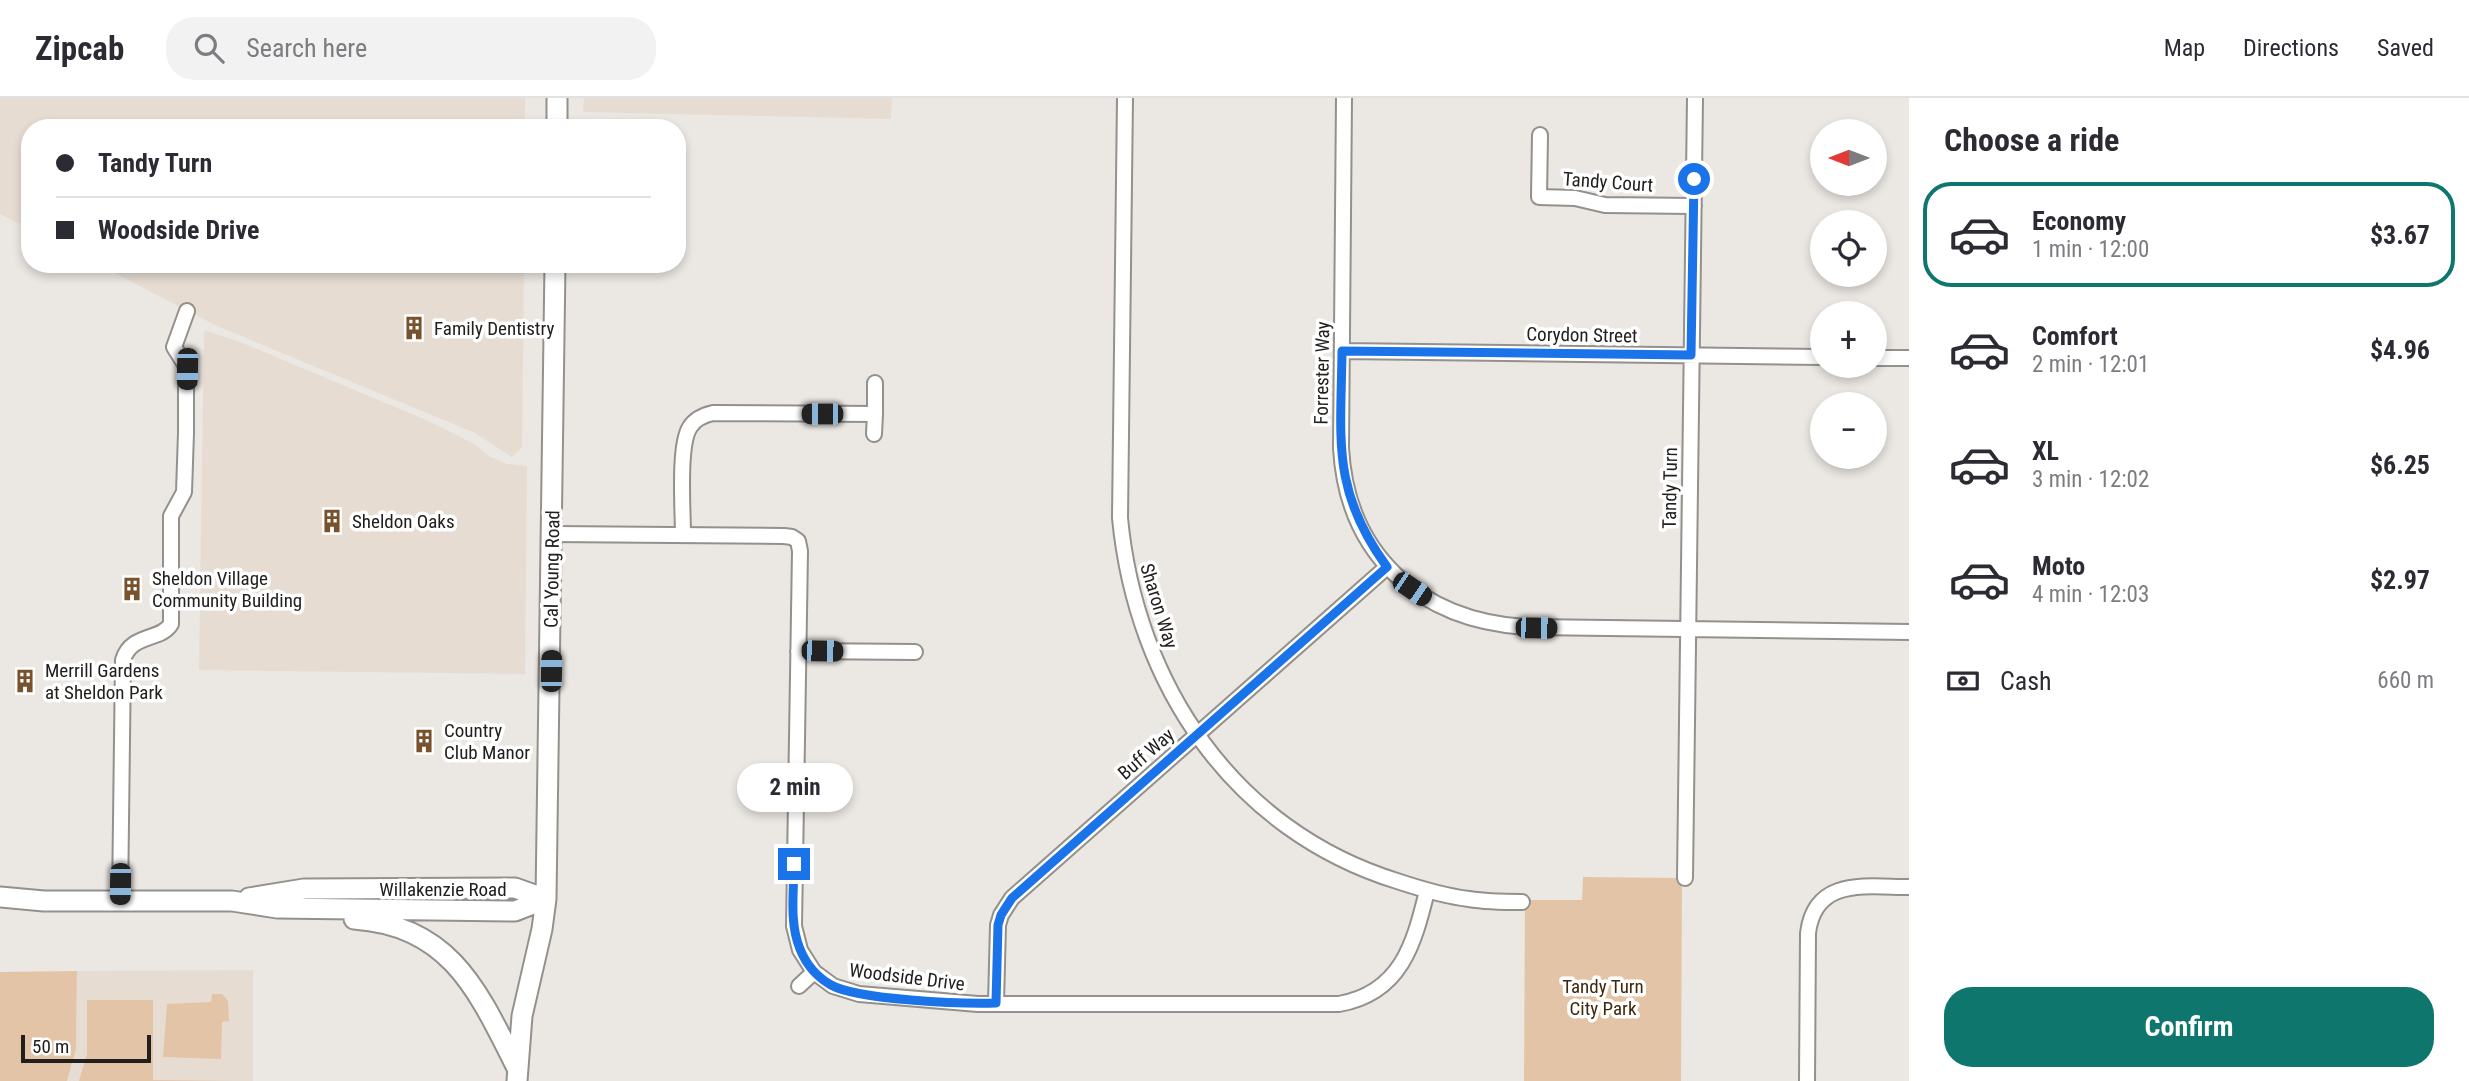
<!DOCTYPE html>
<html lang="en">
<head>
<meta charset="utf-8">
<style>
  body { margin:0; font-family:"Roboto Condensed",sans-serif; background:#f2f2f3; color:#2b2b33; height:100vh; display:flex; flex-direction:column; font-size:26px; white-space:nowrap }
  * { box-sizing:border-box; margin:0 }
  p { font-size:23px; color:#7c7c81 }
  .icon { flex:none; width:38px; height:38px; fill:none; stroke:currentColor; stroke-width:2; stroke-linecap:round; stroke-linejoin:round }
  .map { position:relative; flex:1; overflow:hidden }
  .drawer { display:flex; flex-direction:column; background:#fff; width:560px }
  .drawer>* { flex:none }
  .hud { position:absolute; left:21px; top:21px; width:665px; height:154px; border-radius:28px; box-shadow:0 4px 10px #0003; display:grid; align-content:center; height:154px; padding:0 35px; background:#fff }
  .needle { width:46px; rotate:270deg }
  .tools { position:absolute; left:1810px; top:21px; display:grid; gap:14px }
  .tools a { display:grid; place-items:center; width:77px; height:77px; border-radius:50%; background:#fff; box-shadow:0 4px 10px #0003; font-size:35px }
  .scale { position:absolute; left:21px; bottom:18px; width:130px; box-sizing:border-box; padding-left:7px; border:4px solid #22201f; border-top:0; font-size:19px; line-height:24px; white-space:nowrap; color:#22201f; -webkit-text-stroke:5px #fff; paint-order:stroke }
  .end { position:absolute; width:32px; height:32px; margin:-16px; border:9px solid #1a73e8; background:#fff; box-shadow:0 0 0 4px #fff }
  .from { border-radius:50% }
  .bubble { position:absolute; height:49px; border-radius:24px; background:#fff; box-shadow:0 4px 10px #0003; font-size:23px; font-weight:700; line-height:49px; text-align:center }
  .car { position:absolute; width:21px; height:42px; margin:-21px -10px; border-radius:9px; box-shadow:0 0 5px 2px #0007; background:linear-gradient(#222 24%,#8ab4d8 0 40%,#222 0 76%,#8ab4d8 0 86%,#222 0) }
  .hud b { display:flex; align-items:center; gap:24px; height:66px; font-size:26px }
  .hud b+b { border-top:2px solid #e1e1e2 }
  .hud i { width:18px; height:18px; background:#2b2b33 }
  ul { padding:0; list-style:none }
  li { display:flex; align-items:center; gap:21px; height:105px; margin:0 14px 10px; padding:0 21px; border:4px solid transparent; border-radius:28px }
  li div { flex:1 }
  li b { display:block; font-size:26px }
  li em { font-style:normal; font-weight:700 }
  li.current { border-color:#0f766e }
  li>.icon { width:63px; height:63px; stroke-width:1.5 }
  h2 { padding:0 35px; font-size:32px; line-height:84px }
  .pay { display:flex; align-items:center; gap:18px; height:77px; padding:0 35px; font-size:26px }
  .pay p { margin-inline-start:auto }
  .cta { display:flex; gap:14px; margin-top:auto; padding:14px 35px }
  .cta a { flex:1; height:80px; border-radius:28px; background:#0f766e; color:#fff; font-size:28px; font-weight:700; line-height:80px; text-align:center }
  header { display:flex; align-items:center; gap:42px; box-sizing:border-box; height:98px; padding:0 35px; background:#fff; border-bottom:2px solid #e1e1e2 }
  header strong { font-size:33px }
  nav { display:flex; gap:38px; margin-inline-start:auto; font-size:24px }
  .search { width:490px; height:63px; background:#f2f2f3; display:flex; align-items:center; gap:18px; box-sizing:border-box; padding:0 24px; border-radius:28px; color:#7c7c81; font-size:26px }
  main { display:flex; flex:1; min-height:0 }
  .map>svg:first-child { display:block }
</style>
</head>
<body>
<header>
<strong>Zipcab</strong>
<div class="search"><svg class="icon" aria-label="search" viewBox="0 0 24 24"><circle cx="10" cy="10" r="6"/><path d="M15 15l6 6"/></svg>Search here</div>
<nav><a>Map</a><a>Directions</a><a>Saved</a></nav>
</header>
<main>
<div class="map">
<svg width="1909" height="983" viewBox="0 0 1909 983">
  <rect width="100%" height="100%" fill="#ebe7e3"/>
  <path fill="#e6dcd2" d="M0 0H525V30H30V131L0 116Z
    M584 0H892L891 21 583 14Z
    M97 166H524L522 349 512 359 475 335 215 227Z
    M204 232 240 244 426 322 476 347 490 359 507 366 527 368 525 576 199 572Z
    M253 872V983H67L76 951 77 873Z"/>
  <path fill="#e3c4a6" d="M1583 779 1682 780 1681 983H1524L1525 802H1582Z
    M77 873 76 951 67 983H0V874Z
    M212 896H222L228 903 229 923 222 924 221 961 163 959 167 906 211 904Z
    M87 902H153V982L233 983H79L87 956Z"/>
  <g fill="none" stroke-linecap="round" stroke-linejoin="round">
    <g stroke="#94908c" stroke-width="18">
      <path id="street" d="M1125 0 1120 420C1136 586 1233 732 1397 783 1421 791 1444 798 1469 801 1487 804 1505 804 1522 804
        M1344 0 1341 350C1347 457 1420 522 1525 529
        M1540 37 1539 99 1575 100 1605 107 1694 108
        M1342 253 1822 259
        M1874 260H1909
        M874 336 875 316
        M552 436 784 438 792 439 798 443 800 453 794 828 800 852 814 874 833 888 859 896 978 906H1339C1401 895 1414 846 1427 793
        M683 437C683 413 678 347 690 329 695 321 704 317 713 315L875 316V285
        M1531 529 1909 534
        M798 553 915 554
        M1685 780 1695 0
        M120 803 123 562C131 535 161 543 171 526V418L184 394 186 335V268L174 249 187 213
        M799 888 814 874
        M996 905 998 827 1001 817 1012 800 1387 469
        M1807 983 1808 835C1815 779 1866 789 1909 789"/>
    </g>
    <g stroke="#94908c" stroke-width="23">
      <path id="secondary" d="M557 30V0
        M0 799 44 803H232L277 810 515 813 546 801
        M249 800 304 791 515 790 546 801
        M354 821C451 828 478 893 517 970
        M517 983 522 918 542 831 546 801 555 166"/>
    </g>
    <use href="#street" stroke="#fff" stroke-width="14"/>
    <use href="#secondary" stroke="#fff" stroke-width="19"/>
  </g>
  <g fill="none" stroke-linecap="round" stroke-linejoin="round">
    <path stroke="#1a73e8" stroke-width="9" d="M794 766C794 793 789 825 800 851 806 866 817 879 831 887 858 902 962 906 996 905L998 827 1001 817 1012 800 1387 469C1331 392 1341 342 1342 253L1691 257 1694 81"/>
  </g>
  <defs>
    <g id="building-bare" transform="scale(1.89)"><path d="M-4-6H4V6H1V3H-1V6H-4ZM-2.5-4.3h1.7v1.8h-1.7ZM.8-4.3h1.7v1.8H.8ZM-2.5-1h1.7V.8h-1.7ZM.8-1h1.7V.8H.8Z" fill="#77522d" stroke="#fff" stroke-width="2.5" paint-order="stroke"/></g>
  </defs>
  <g fill-rule="evenodd">
    <use href="#building-bare" x="414" y="230"/>
    <use href="#building-bare" x="332" y="423"/>
    <use href="#building-bare" x="132" y="491"/>
    <use href="#building-bare" x="25" y="583"/>
    <use href="#building-bare" x="424" y="643"/>
  </g>
  <g text-anchor="middle" dominant-baseline="central" stroke-width="7" stroke-linejoin="round" paint-order="stroke">
    <g font-size="19" fill="#22201f" stroke="#fff">
      <text transform="translate(1608 84) rotate(4)">Tandy Court</text>
      <text transform="translate(1582 237) rotate(1)">Corydon Street</text>
      <text transform="translate(1322 275) rotate(-89)">Forrester Way</text>
      <text transform="translate(1670 390) rotate(-89)">Tandy Turn</text>
      <text transform="translate(552 471) rotate(-89)">Cal Young Road</text>
      <text transform="translate(1159 508) rotate(73)">Sharon Way</text>
      <text transform="translate(1146 656) rotate(-41)">Buff Way</text>
      <text x="443" y="791">Willakenzie Road</text>
      <text transform="translate(907 879) rotate(7)">Woodside Drive</text>
    </g>
    <g font-size="19" fill="#22201f" stroke="#fff" text-anchor="start">
      <text x="434" y="230">Family Dentistry</text>
      <text x="352" y="423">Sheldon Oaks</text>
      <text x="152" y="480">Sheldon Village<tspan x="152" dy="22">Community Building</tspan></text>
      <text x="45" y="572">Merrill Gardens<tspan x="45" dy="22">at Sheldon Park</tspan></text>
      <text x="444" y="632">Country<tspan x="444" dy="22">Club Manor</tspan></text>
    </g>
    <g font-size="19" fill="#3f270c" stroke="#fff">
      <text x="1603" y="888">Tandy Turn<tspan x="1603" dy="22">City Park</tspan></text>
    </g>
  </g>
</svg>
<div class="tools">
<a><svg class="needle" viewBox="-14 -14 28 28"><path d="M0-13l5 13h-10z" fill="#e53935"/><path d="M0 13l5-13h-10z" fill="#7c7c81"/></svg></a>
<a><svg class="icon" aria-label="locate" viewBox="0 0 24 24"><circle cx="12" cy="12" r="6"/><path d="M12 2v4M12 18v4M2 12h4M18 12h4"/></svg></a>
<a>+</a>
<a>−</a>
</div>
<div class="scale">50 m</div>
<i class="end from" style="left:1694px;top:81px"></i>
<i class="end" style="left:794px;top:766px"></i>
<div class="bubble" style="left:737px;top:665px;width:116px">2 min</div>
<i class="car" style="left:187px;top:271px;rotate:181deg"></i>
<i class="car" style="left:822px;top:316px;rotate:270deg"></i>
<i class="car" style="left:1412px;top:491px;rotate:124deg"></i>
<i class="car" style="left:1536px;top:530px;rotate:91deg"></i>
<i class="car" style="left:822px;top:553px;rotate:91deg"></i>
<i class="car" style="left:551px;top:573px;rotate:1deg"></i>
<i class="car" style="left:120px;top:786px;rotate:181deg"></i>
<div class="hud">
<b><i class="from"></i>Tandy Turn</b>
<b><i></i>Woodside Drive</b>
</div>
</div>
<section class="drawer">
<h2>Choose a ride</h2>
<ul>
<li class="current"><svg class="icon" aria-label="car" viewBox="0 0 24 24"><path d="M5 17H2v-5l4-1 3-4h7l3 4 3 1v5h-3M9 17h6M6 11h13"/><circle cx="7" cy="17" r="2"/><circle cx="17" cy="17" r="2"/></svg><div><b>Economy</b><p>1 min · 12:00</p></div><em>$3.67</em></li>
<li><svg class="icon" aria-label="car" viewBox="0 0 24 24"><path d="M5 17H2v-5l4-1 3-4h7l3 4 3 1v5h-3M9 17h6M6 11h13"/><circle cx="7" cy="17" r="2"/><circle cx="17" cy="17" r="2"/></svg><div><b>Comfort</b><p>2 min · 12:01</p></div><em>$4.96</em></li>
<li><svg class="icon" aria-label="car" viewBox="0 0 24 24"><path d="M5 17H2v-5l4-1 3-4h7l3 4 3 1v5h-3M9 17h6M6 11h13"/><circle cx="7" cy="17" r="2"/><circle cx="17" cy="17" r="2"/></svg><div><b>XL</b><p>3 min · 12:02</p></div><em>$6.25</em></li>
<li><svg class="icon" aria-label="car" viewBox="0 0 24 24"><path d="M5 17H2v-5l4-1 3-4h7l3 4 3 1v5h-3M9 17h6M6 11h13"/><circle cx="7" cy="17" r="2"/><circle cx="17" cy="17" r="2"/></svg><div><b>Moto</b><p>4 min · 12:03</p></div><em>$2.97</em></li>
</ul>
<div class="pay"><svg class="icon" aria-label="cash" viewBox="0 0 24 24"><path d="M3 7h18v10H3z"/><circle cx="12" cy="12" r="2"/></svg>Cash<p>660 m</p></div>
<div class="cta"><a>Confirm</a></div>
</section>
</main>
</body>
</html>
